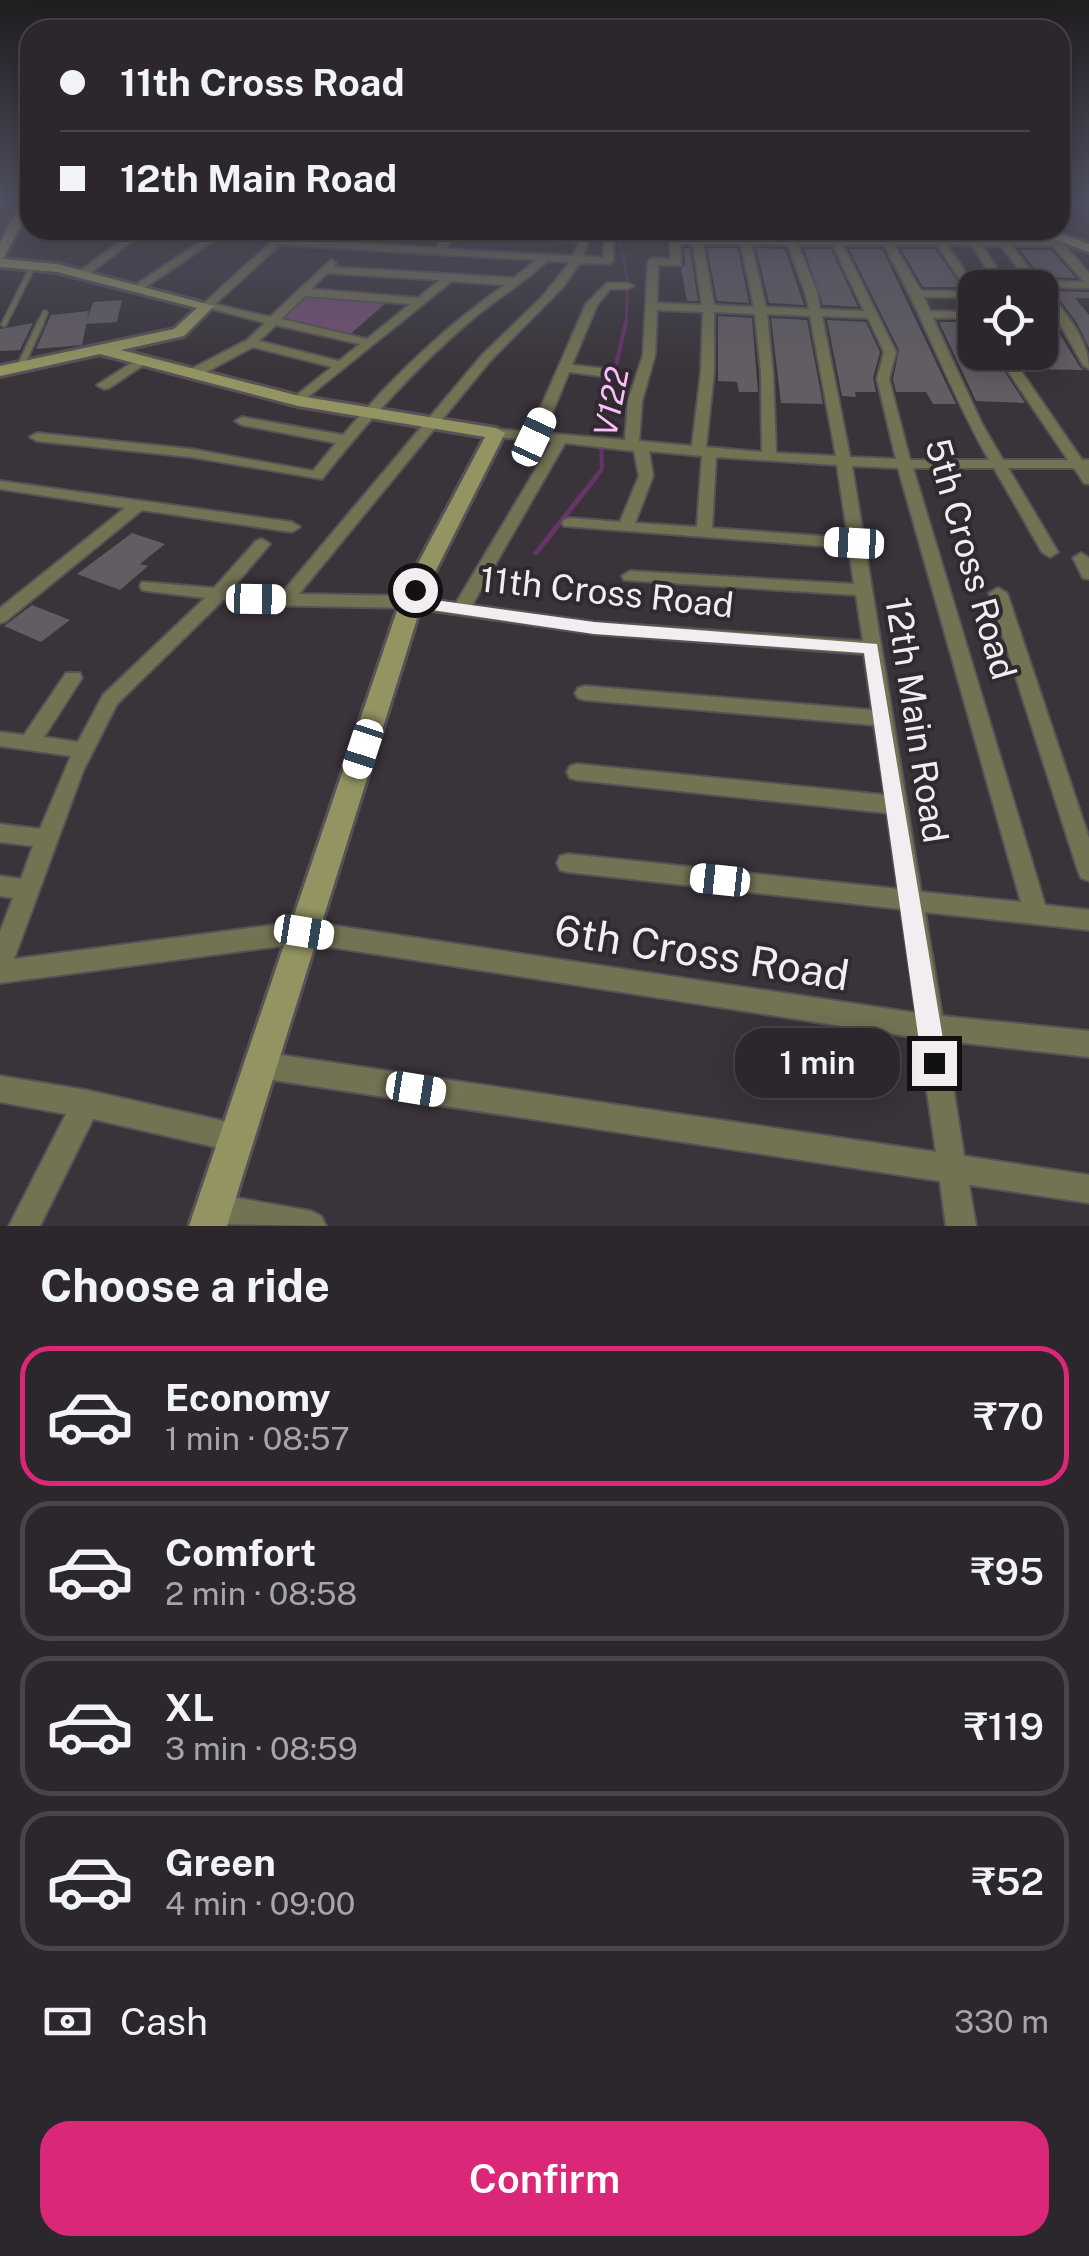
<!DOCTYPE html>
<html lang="en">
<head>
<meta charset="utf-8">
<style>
  body { margin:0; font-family:"Public Sans",sans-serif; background:#383338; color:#f1f3f6; height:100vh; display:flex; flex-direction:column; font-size:38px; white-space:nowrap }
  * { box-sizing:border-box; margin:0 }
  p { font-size:32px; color:#a6a5a9 }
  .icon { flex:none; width:55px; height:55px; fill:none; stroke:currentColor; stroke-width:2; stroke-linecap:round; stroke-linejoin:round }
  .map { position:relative; height:1226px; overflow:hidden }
  .drawer { display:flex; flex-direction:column; background:#2c272c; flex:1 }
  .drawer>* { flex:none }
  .top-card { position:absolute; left:20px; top:20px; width:1050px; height:220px; border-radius:30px; box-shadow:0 5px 25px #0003,0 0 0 2px #484448; display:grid; align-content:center; height:220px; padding:0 40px; background:#2c272c }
  .fabs { position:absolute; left:958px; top:270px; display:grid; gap:20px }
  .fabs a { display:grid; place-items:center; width:100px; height:100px; border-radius:20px; background:#2c272c; box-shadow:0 5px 25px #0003,0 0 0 2px #484448; font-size:50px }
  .end { position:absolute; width:45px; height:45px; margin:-22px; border:12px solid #f1edf1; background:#111; box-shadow:0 0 0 5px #111 }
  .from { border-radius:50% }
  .bubble { position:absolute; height:70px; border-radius:30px; background:#2c272c; box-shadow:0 5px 25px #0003,0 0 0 2px #484448; font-size:32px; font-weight:600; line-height:70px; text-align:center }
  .car { position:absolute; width:30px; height:60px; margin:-30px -15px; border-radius:12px; box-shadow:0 0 8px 2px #0007; background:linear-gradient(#fff 24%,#345 0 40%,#fff 0 76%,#345 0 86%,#fff 0) }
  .top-card b { display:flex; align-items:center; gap:35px; height:95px; font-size:38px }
  .top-card b+b { border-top:2px solid #484448 }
  .top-card i { width:25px; height:25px; background:#f1f3f6 }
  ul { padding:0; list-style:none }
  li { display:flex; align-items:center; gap:30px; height:140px; margin:0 20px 15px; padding:0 20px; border:5px solid #484448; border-radius:30px }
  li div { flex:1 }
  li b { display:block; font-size:38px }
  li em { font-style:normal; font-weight:600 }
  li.current { border-color:#db2777 }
  li>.icon { width:90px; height:90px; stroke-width:1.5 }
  h2 { padding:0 40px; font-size:45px; line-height:120px }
  .pay { display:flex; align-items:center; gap:25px; height:110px; padding:0 40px; font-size:38px }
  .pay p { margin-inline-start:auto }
  .primary-button { display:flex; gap:20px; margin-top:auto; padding:20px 40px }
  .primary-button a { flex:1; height:115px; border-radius:30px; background:#db2777; color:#fff; font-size:40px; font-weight:600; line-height:115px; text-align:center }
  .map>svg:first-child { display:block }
</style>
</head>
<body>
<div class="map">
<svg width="1089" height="1226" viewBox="0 0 1089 1226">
  <rect width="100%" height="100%" fill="#3a343a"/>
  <path fill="#735174" d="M307 295 387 302 349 335 284 319Z"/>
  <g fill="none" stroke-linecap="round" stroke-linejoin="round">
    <path stroke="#673468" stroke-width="2.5" d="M618 230 628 282 626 324"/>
    <path stroke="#673468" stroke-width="4" d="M594 479 602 469 601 429 626 322"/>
    <path stroke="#673468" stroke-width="5" d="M536 553 596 477"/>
  </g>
  <path fill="#635d63" d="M938 230H1025L1035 236 944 235Z
    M684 248H690L698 301H687L681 269 685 265Z
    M707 248H738L749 303 717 301Z
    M756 248 785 249 804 305 769 303Z
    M804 249H831L858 307 823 305Z
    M849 249H882L956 404H933L926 392H896L893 379 899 350Z
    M901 249H935L962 287H923Z
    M1020 250H1051L1076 278 1041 277Z
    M1053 291 1089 292V298H1075L1089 315V348L1077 323Z
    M122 300 117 322 86 324 93 302Z
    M1040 302 1080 367 1084 370 1024 369 1013 352H1038L1051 360 1057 355 1040 329Z
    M89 311 82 345 36 349 51 315Z
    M718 316 752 318 758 392H739L737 382 718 381Z
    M771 318 807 320 823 404 781 403Z
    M827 320 866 322 880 352 873 378 876 392H855L856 397 842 396Z
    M939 322H975V352H992L1025 403 976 401Z
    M33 323 20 350 0 351V329Z
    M132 533 165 544 140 564 148 566 120 590 77 574Z
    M32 605 70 620 41 642 4 626Z"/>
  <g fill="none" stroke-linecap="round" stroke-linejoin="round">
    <g stroke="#575257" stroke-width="8">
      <path id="lane-far1" d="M4 324 33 266
        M40 324 45 313"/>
    </g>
    <g stroke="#575257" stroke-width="10">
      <path id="lane" d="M20 367 41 322"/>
    </g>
    <g stroke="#575257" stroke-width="4">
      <path id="street" d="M136 230H147L86 276H78V272Z
        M218 230 227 232 141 290 131 288Z
        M443 230H453L447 249 573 256 579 242 467 233 462 230 581 236 583 230H593L583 256 603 258 605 231 614 230 613 261 608 264 580 263 563 287 490 361 299 594 411 596 456 603 552 442 496 437 489 433 496 429 530 432 586 304 607 283H628L634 286 628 289H610L597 305 572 365 608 369 614 373 608 377 569 372 544 433 625 440 628 401 643 355 648 261 653 258 671 259 670 239 739 238 736 230H746L749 238 785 239 782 230H792L795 239H830L826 230H836L840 239H880L878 235 883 232 890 239H933L930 235 935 232 943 239 1055 240 1065 237 1070 240 1063 244 1089 273V288L1045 287C1063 311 1089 338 1089 369L1083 365 1059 322 1040 296V288H999L972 246 947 245 972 282 967 285 963 284 937 245H894L921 291H975V297H924L930 311 975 312V318H933L982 424 1003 460H1068L995 352H1008L1082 460H1089V484L1084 483 1074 468H1008L1058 552 1050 557 1042 552 994 468H913L1045 905 1089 910V930L925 912 942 1016 1089 1031V1057L946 1041 964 1156 1089 1175V1203L969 1185 976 1226H946L940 1181 260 1078 251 1074 247 1065 251 1056 260 1052 936 1152 919 1038 304 943 0 983V932L13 898 0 896V876L21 879 33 846 0 842V824L40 829 71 756 0 746V732L24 735 66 673H80L82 678 44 737 78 742 103 695 205 598 148 591 142 590 140 586 142 582 214 588 256 541 262 539 270 544 231 590 281 594 482 355 542 297 570 262 547 261C523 284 494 300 469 322 414 369 366 423 322 479L191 457 37 441 30 437 37 433 191 449 313 471 336 443 242 425 235 421 242 417 343 435C391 379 444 327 505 285L452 281 298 405 291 401 293 398 332 367 253 347 197 377H187V371L247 340 265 323 201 306 280 234H288L286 239 437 248ZM680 244H693L702 305 657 303 658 265H681ZM703 244H741L754 307 714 305ZM751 244 788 245 805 292 809 309 766 307ZM280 245 536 260 514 278 333 267 336 263 331 260 270 317 215 304ZM798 245H833L864 311 820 309 817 292ZM843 245H884C923 315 949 390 989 460H910L889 379 896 352ZM982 246H1001L1027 280H1005ZM1012 246H1053L1084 282 1039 281ZM327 273 440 280 418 298 311 289ZM305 296 410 304 367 339 281 319ZM657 310 703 312 701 372 692 446 639 441 642 401 655 355ZM714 312 755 314 761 373 762 452 706 447 714 372ZM767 314 810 316 836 456 776 453 773 373ZM822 316 868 318 884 352 877 379 896 459 850 457ZM276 325 360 344 339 361 259 341ZM565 443 634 451 639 476 620 522 570 518 564 520 562 523 564 526 849 548 854 584 630 571 622 576 624 580 856 595 863 641 594 622 472 605ZM649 451 702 456 697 527 635 523 653 476ZM716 457 837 465 848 538 712 528ZM852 466 898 468 1021 902 921 892ZM223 600 257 605 411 608 594 634 864 654 872 710 585 686 578 688 575 693 578 698 585 700 874 725 885 795 577 764 570 766 567 772 570 778 577 780 887 813 898 889 568 854 560 856 557 863 560 870 568 872 901 909 916 1013 304 921 14 959 83 771 117 704Z
        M1040 337 1044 338 1054 353 1052 356 1042 353Z
        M141 357 145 358V364L109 388 104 389 97 385Z
        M0 481 292 522 300 527 292 532 142 510 6 621 0 623V608L125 508 0 489Z
        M1081 553 1089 558V579L1083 578 1073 558Z
        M998 588 1007 593 1089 838V881L1081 878 1078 871 989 593Z
        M0 1076 86 1090 237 1124 247 1128 251 1138 247 1148 237 1152 93 1119 40 1226H9L66 1114 0 1102Z
        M214 1194 311 1211 321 1216 326 1226 214 1224 204 1219 199 1209 204 1199Z"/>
    </g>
    <g stroke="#575257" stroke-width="6">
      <path id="secondary" d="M22 200H30V208L3 259 57 264 214 306 184 336 121 350 299 396 496 428 505 433 426 590 227 1226H189L404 590 485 437 298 406 100 354 0 376V366L174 329 197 308 57 272 0 267V243Z
        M1029 230H1048L1089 244V252Z"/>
    </g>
    <use href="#lane-far1" stroke="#727353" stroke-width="5"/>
    <use href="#lane" stroke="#727353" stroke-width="6"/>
    <use href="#street" fill="#727353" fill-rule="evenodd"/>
    <use href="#secondary" fill="#939461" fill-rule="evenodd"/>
  </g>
  <linearGradient id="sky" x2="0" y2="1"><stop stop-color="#201d20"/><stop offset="0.54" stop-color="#4f5060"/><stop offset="1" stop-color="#4f5060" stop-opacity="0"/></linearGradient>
  <rect width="1089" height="371" fill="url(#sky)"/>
  <path fill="#f1edf1" d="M415 585 423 590 420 598 594 622 877 644 947 1063 943 1071 934 1075 926 1071 922 1063 864 653 594 634 405 606 407 590Z"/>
  <g text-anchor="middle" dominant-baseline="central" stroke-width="8" stroke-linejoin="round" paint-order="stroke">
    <g font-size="32" font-style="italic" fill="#fbbefc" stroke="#302a30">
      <text transform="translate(611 402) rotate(-79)">V122</text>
    </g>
    <g font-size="35" fill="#f1edf1" stroke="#302a30">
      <text transform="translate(971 559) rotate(74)">5th Cross Road</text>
      <text transform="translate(607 592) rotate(6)">11th Cross Road</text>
      <text transform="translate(917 720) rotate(81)">12th Main Road</text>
    </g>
    <g font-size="42" fill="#f1edf1" stroke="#302a30">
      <text transform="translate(702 952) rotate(9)">6th Cross Road</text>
    </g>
  </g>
</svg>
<div class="fabs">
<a><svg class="icon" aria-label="locate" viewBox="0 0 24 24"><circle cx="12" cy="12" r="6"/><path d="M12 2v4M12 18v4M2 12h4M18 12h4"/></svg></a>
</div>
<i class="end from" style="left:415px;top:590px"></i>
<i class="end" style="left:934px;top:1063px"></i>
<div class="bubble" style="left:735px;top:1028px;width:165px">1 min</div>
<i class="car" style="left:534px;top:437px;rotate:25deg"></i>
<i class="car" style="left:854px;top:543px;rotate:273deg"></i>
<i class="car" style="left:256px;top:599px;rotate:91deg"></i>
<i class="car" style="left:363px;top:749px;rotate:198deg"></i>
<i class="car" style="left:720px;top:880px;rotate:276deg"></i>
<i class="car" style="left:304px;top:932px;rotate:99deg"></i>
<i class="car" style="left:416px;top:1089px;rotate:99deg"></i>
<div class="top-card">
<b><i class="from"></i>11th Cross Road</b>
<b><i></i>12th Main Road</b>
</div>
</div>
<section class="drawer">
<h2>Choose a ride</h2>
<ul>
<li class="current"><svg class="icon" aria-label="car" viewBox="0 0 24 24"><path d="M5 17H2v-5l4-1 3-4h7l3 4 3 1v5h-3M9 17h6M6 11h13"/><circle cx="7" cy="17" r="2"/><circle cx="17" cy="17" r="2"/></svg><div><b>Economy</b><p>1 min · 08:57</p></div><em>₹70</em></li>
<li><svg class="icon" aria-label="car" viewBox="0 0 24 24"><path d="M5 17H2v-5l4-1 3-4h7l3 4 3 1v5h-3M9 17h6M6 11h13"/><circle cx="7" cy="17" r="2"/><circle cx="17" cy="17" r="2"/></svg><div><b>Comfort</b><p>2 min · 08:58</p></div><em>₹95</em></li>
<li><svg class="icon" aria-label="car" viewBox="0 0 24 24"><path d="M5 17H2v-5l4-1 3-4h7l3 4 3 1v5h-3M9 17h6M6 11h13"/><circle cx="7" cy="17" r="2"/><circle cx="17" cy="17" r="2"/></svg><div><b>XL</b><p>3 min · 08:59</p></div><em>₹119</em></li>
<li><svg class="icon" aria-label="car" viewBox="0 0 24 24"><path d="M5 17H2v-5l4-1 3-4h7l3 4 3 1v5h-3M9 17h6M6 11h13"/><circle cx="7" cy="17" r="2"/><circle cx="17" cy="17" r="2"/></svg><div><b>Green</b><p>4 min · 09:00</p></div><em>₹52</em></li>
</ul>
<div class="pay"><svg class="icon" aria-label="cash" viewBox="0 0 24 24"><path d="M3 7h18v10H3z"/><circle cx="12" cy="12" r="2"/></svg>Cash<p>330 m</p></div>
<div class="primary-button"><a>Confirm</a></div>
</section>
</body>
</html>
